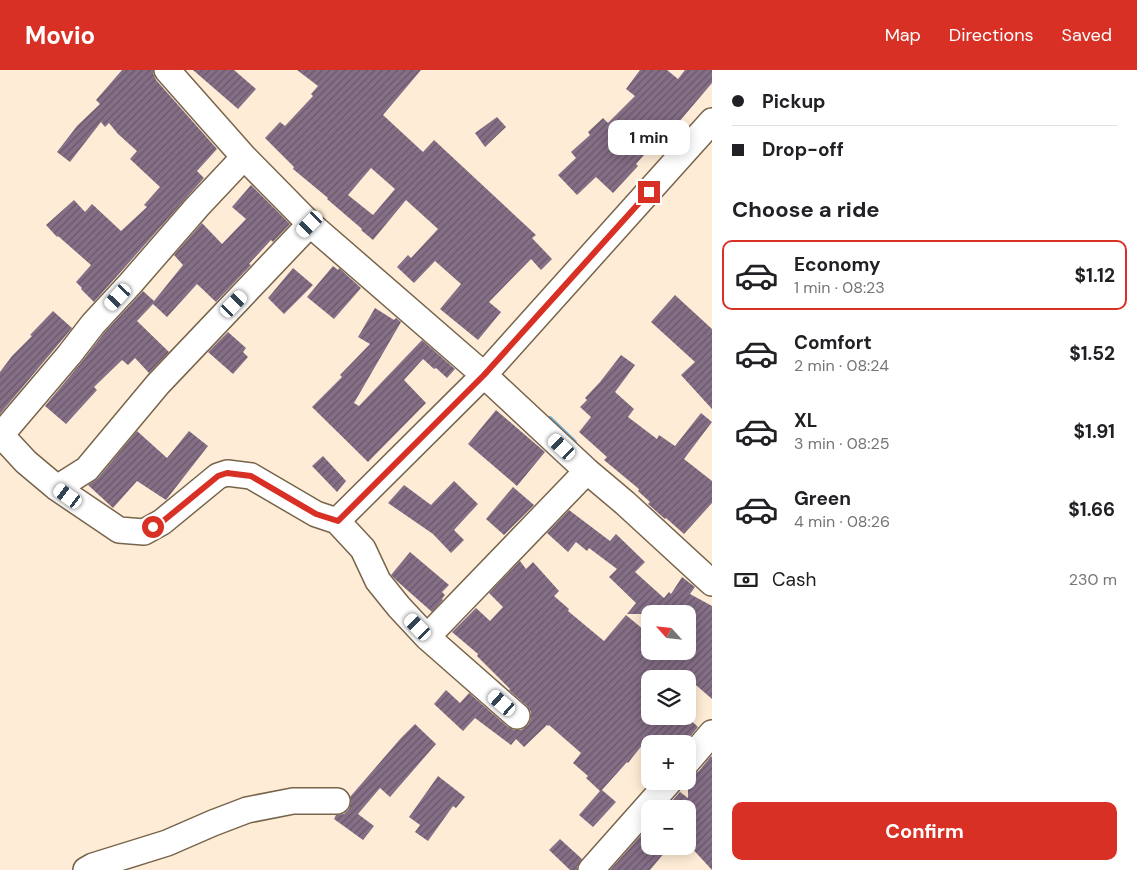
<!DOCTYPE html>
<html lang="en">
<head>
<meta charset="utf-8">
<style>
  body { margin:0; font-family:"DM Sans",sans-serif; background:#f6f6f6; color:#202124; height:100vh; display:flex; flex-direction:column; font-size:19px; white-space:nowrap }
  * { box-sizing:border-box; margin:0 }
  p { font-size:16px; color:#757577 }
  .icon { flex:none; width:28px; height:28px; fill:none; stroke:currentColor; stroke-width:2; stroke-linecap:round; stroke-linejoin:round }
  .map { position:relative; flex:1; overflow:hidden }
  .details { display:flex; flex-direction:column; background:#fff; width:425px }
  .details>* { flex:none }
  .guide { display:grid; align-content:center; height:110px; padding:0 20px; background:#fff }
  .needle { width:32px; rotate:297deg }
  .fabs { position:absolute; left:641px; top:535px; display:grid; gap:10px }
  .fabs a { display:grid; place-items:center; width:55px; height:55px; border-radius:10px; background:#fff; box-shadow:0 2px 12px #0003; font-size:25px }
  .end { position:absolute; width:22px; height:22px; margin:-11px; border:6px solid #d93025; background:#fff; box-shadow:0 0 0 2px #fff }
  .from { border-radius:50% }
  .bubble { position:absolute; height:35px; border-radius:10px; background:#fff; box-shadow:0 2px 12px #0003; font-size:16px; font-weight:700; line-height:35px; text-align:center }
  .car { position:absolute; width:15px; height:30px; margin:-15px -8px; border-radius:6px; box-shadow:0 0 4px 1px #0007; background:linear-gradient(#fff 24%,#345 0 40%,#fff 0 76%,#345 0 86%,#fff 0) }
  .guide b { display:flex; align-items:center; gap:18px; height:48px; font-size:19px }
  .guide b+b { border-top:1px solid #e0e0e0 }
  .guide i { width:12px; height:12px; background:#202124 }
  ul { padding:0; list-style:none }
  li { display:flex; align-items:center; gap:15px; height:70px; margin:0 10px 8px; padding:0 10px; border:2px solid transparent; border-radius:10px }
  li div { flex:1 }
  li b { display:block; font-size:19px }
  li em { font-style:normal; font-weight:700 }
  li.selected { border-color:#d93025 }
  li>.icon { width:45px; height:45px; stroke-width:1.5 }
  h2 { padding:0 20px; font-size:22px; line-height:60px }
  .pay { display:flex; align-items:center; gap:12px; height:55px; padding:0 20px; font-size:19px }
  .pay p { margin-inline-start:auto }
  .primary-button { display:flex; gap:10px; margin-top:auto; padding:10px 20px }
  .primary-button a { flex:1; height:58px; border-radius:10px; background:#d93025; color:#fff; font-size:20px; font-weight:700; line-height:58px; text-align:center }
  header { display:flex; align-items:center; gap:30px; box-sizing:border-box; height:70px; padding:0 25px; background:#d93025; color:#fff }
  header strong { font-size:24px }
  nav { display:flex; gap:28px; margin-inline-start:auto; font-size:18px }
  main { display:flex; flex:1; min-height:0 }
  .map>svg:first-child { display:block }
</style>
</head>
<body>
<header>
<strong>Movio</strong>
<nav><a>Map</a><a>Directions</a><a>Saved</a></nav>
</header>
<main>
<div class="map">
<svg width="712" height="800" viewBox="0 0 712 800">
  <defs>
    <pattern id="building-hatch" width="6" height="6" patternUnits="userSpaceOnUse" patternTransform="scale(1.25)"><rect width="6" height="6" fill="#856f87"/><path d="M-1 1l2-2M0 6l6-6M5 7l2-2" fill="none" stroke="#685768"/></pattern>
  </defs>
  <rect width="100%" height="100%" fill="#ffecd6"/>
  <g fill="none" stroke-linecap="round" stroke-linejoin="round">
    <path stroke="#70b0d9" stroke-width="5.5" d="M550 349 574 372"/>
  </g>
  <path fill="url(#building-hatch)" fill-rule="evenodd" d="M122 0H153V3L156 10 217 79 197 101 204 108 94 232 81 219 82 218 76 212 91 195 58 166 57 167 46 155 74 130 85 142 92 134 121 161 147 137 144 135 160 117 130 89 137 81 118 64 109 53 105 57 101 52 70 92 57 82 77 56 100 34 96 30Z
    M193 0H234L256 19 238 39Z
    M297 0H421L383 45 423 82 434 70 536 165 532 168 552 189 541 200 531 189 489 232 501 242 478 270 440 239 461 214 435 191 414 213 397 197 408 185 411 188 438 159 406 130 373 170 361 160 362 159 327 129 328 128 293 99 294 97 265 68 280 52 285 56 313 26 311 24 318 16ZM371 98 395 119 373 145 348 125Z
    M640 0H667L678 9 685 0H712V13L673 59 670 56 636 94 638 96 613 123 596 107 577 125 558 105 576 88 571 82 590 65 588 62 603 48 608 53 635 26 626 19Z
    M497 47 506 57 485 77 475 63Z
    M251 115 290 154 273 172 271 170 249 194 251 195 216 232 197 214 167 247 153 234 137 251 169 282 149 303 135 288 128 295 122 290 94 317 97 320 66 354 45 336 80 294 104 263 143 221 154 231 183 195 174 185 202 153 222 174 246 149 232 137Z
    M333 196 338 200 339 198 361 218 334 249 307 227Z
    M293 198 313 215 284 244 268 228Z
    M675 225 712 259V339L681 305 695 292 651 252Z
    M375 238 394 250 396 248 401 252 354 333 359 336 422 270 455 299 447 308 436 298 434 299 423 289 404 310 426 333 368 392 312 337 342 307 340 305 370 274 358 267Z
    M53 241 72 258 0 344V302L12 286 32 266 30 265Z
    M228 262 246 278 243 282 248 287 233 304 208 282Z
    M621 285 635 295 615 322 634 339 628 347 657 369 659 365 675 376 701 343 712 352 684 389 712 411V433L684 464 666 448 665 449 648 434 650 432 638 421 639 419 604 390 607 387 579 362 591 347 580 337 587 330 585 328 600 312Z
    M496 340 545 382 517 416 468 374Z
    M137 361 167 388 189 361 208 376 166 430 137 411 113 438 88 415 98 408Z
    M323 386 346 411 337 422 312 396Z
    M454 411 478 434 454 460 464 470 451 483 433 464 388 433 404 415 431 435Z
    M513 417 534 435 504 465 486 449Z
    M569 440 610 471 616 464 645 492 635 502 664 528 669 522 671 524 682 507 695 517 690 524 712 536V629L689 609H650V646H686L698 657 684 674H643L628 693 627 692 602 720 616 732 593 757 579 745 600 721 586 708 588 706 573 693 581 683 549 655V656L547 655 524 677 516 669 511 675 475 648 463 661 434 634 446 620 460 633 469 623 508 657 514 660H521L528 655 531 649V642L527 636 509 620 510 619 477 586 478 584 452 562 476 538 490 551 503 537 489 523 520 491 526 499 533 492 559 521 554 526 569 539 568 541 604 571 626 545 650 565V581H688V544H627L636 533 609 507 617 499 589 478 587 481 576 472 568 482 547 463Z
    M410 482 449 515 442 522 445 525 442 529 443 530 432 542 398 512 391 505Z
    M415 654 436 674 390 727 380 718 358 744 374 756 363 770 334 749 336 745 344 744 349 739 351 731 350 727 401 668Z
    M711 686 712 687V800L688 774V739H665L680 722 688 728V705L693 704 699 701Z
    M438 706 465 727 456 738 453 736 428 771 415 762 420 755 409 747Z
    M650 755V776H670L650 800H610Z
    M560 769 582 789 577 797V800H570L549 780Z"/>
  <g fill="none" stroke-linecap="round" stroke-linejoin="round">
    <g stroke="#77644b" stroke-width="28">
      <path id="minor" d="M167 0 244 87 310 154 484 305 587 401 625 433 712 513
        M0 364 26 392 57 418 119 460 144 462 162 452 218 406 227 403 251 406 316 444 337 451 363 479 378 511 399 537 427 567 517 646
        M1 365 69 285 93 254 130 214 197 137 244 87
        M57 418 87 399 158 314 310 154
        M337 451 484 305 712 51
        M427 567 587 401
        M688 691 712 663
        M86 800 93 796 167 773 213 753 247 740 293 731H337
        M591 800 670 711"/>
    </g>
    <use href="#minor" stroke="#fff" stroke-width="25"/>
  </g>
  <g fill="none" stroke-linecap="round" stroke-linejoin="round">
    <path stroke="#d93025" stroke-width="6" d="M153 457 162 452 218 406 227 403 251 406 316 444 338 451 484 305 649 122"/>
  </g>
</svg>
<div class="fabs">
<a><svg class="needle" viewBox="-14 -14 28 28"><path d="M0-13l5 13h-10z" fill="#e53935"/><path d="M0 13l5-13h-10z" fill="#757577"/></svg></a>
<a><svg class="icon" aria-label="layers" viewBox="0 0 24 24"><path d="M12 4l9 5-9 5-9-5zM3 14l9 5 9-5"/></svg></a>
<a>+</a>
<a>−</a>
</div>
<i class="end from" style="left:153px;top:457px"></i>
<i class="end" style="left:649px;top:122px"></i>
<div class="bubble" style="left:608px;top:50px;width:82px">1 min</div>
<i class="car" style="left:310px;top:154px;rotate:224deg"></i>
<i class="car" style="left:118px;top:227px;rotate:223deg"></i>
<i class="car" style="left:234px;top:234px;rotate:44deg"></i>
<i class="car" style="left:562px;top:377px;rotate:313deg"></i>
<i class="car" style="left:68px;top:426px;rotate:306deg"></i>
<i class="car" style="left:418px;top:557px;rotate:316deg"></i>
<i class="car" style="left:502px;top:633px;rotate:311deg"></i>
</div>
<section class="details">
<div class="guide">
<b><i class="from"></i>Pickup</b>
<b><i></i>Drop-off</b>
</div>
<h2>Choose a ride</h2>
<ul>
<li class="selected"><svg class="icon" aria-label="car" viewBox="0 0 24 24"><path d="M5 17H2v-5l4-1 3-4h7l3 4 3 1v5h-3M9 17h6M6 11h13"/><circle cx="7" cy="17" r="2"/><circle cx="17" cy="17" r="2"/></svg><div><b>Economy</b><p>1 min · 08:23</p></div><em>$1.12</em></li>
<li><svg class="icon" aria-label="car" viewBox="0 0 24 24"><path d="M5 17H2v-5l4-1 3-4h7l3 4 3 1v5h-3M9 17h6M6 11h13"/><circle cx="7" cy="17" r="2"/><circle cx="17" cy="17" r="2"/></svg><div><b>Comfort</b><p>2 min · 08:24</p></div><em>$1.52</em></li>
<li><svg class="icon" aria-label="car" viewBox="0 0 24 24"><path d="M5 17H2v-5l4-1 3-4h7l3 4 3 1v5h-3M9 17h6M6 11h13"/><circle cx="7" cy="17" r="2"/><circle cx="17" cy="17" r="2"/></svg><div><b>XL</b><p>3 min · 08:25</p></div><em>$1.91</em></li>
<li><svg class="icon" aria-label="car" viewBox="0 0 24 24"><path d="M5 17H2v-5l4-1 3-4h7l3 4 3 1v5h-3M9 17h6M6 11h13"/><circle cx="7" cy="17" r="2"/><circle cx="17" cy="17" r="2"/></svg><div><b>Green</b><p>4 min · 08:26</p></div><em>$1.66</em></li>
</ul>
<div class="pay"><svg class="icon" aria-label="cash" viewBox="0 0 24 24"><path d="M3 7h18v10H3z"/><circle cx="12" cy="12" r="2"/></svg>Cash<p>230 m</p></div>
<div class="primary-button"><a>Confirm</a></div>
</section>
</main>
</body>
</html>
